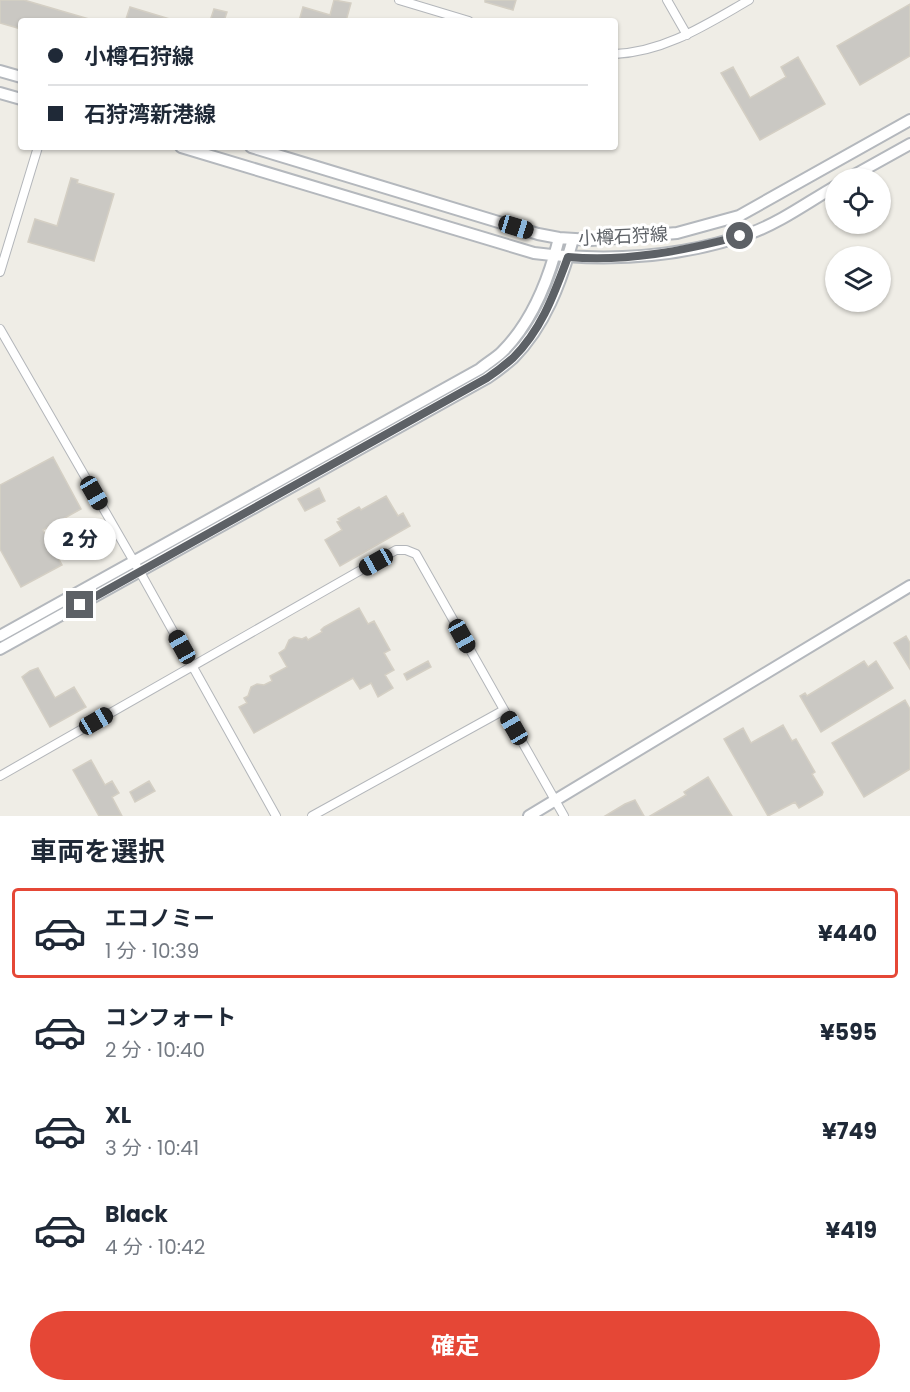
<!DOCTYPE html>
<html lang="ja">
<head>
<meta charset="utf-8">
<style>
  body { margin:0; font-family:Poppins,"Noto Sans JP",sans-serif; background:#f6f6f7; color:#1f2937; height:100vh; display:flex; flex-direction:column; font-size:22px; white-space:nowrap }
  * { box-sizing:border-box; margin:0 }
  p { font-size:20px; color:#747a83 }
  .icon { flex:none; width:33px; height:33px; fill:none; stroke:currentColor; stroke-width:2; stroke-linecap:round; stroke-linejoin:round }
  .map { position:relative; height:816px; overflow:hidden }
  .drawer { display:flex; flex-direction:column; background:#fff; flex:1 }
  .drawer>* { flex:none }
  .top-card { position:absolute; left:18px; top:18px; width:600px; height:132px; border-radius:6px; box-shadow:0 2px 4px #0004; display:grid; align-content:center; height:132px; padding:0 30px; background:#fff }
  .controls { position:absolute; left:825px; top:168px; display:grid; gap:12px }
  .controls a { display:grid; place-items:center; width:66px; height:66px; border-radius:50%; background:#fff; box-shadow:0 2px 4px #0004; font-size:30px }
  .end { position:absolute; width:27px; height:27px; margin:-14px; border:8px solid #5d6166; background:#fff; box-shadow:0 0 0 3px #fff }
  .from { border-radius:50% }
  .bubble { position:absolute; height:42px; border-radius:21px; background:#fff; box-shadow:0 2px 4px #0004; font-size:20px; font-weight:700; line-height:42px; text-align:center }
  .car { position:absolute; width:18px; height:36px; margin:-18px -9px; border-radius:8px; box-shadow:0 0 4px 2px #0007; background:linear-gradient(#222 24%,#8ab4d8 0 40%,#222 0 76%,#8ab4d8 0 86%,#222 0) }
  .top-card b { display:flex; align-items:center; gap:21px; height:57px; font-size:22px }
  .top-card b+b { border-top:2px solid #e0e1e3 }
  .top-card i { width:15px; height:15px; background:#1f2937 }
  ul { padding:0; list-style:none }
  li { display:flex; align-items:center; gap:18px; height:90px; margin:0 12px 9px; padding:0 18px; border:3px solid transparent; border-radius:6px }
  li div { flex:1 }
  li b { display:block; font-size:22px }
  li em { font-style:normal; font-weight:700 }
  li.on { border-color:#e54736 }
  li>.icon { width:54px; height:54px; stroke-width:1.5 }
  h2 { padding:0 30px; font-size:27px; line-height:72px }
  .action { display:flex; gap:12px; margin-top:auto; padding:12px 30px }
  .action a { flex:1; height:69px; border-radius:36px; background:#e54736; color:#fff; font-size:24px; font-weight:700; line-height:69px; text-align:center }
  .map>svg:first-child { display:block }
</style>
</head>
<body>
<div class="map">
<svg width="910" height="816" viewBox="0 0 910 816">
  <rect width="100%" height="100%" fill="#efede6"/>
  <path fill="#cac8c3" stroke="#d4cfc4" stroke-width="1.5" d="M0 0H24L89 19 88 21H21V29L0 23Z
    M334 0 351 3 346 21H299L303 7 330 15Z
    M485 0H516L513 10 485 2Z
    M910 4V56L860 85 837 46Z
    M130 7 170 19V21H132L126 19Z
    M214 9 227 12 224 21H210Z
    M798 57 825 104 760 140 721 73 733 67 750 98 786 77 781 67Z
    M71 178 78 180 77 183 114 194 94 261 28 242 35 219 57 226Z
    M53 457 81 509 43 530 62 565 21 587 0 549V485Z
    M319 488 325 501 305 511 298 499Z
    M386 496 398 516 403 513 410 526 340 566 325 540 342 530 337 522 340 521 338 519 359 507 361 510Z
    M359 608 368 624 374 621 390 650 384 653 394 670 385 675 393 688 378 697 371 683 360 689 353 678 254 733 239 707 247 703 244 698 248 696 251 687 257 684 264 685 272 681 270 676 287 667 279 653 285 649 289 640 294 637 302 639 306 637 308 640 322 632 321 630 324 627Z
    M906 636 910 643V669L894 643Z
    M428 661 431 667 407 680 404 674Z
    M864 661 868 667 876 661 893 688 821 732 800 696 805 693 807 696Z
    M38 668 55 698 74 687 86 707 50 727 22 677 30 671Z
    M905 700 910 709V769L864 797 832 743Z
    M783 725 792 741 796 739 815 772 812 774 823 792 822 795 799 808 795 802 768 816 724 739 743 728 751 743Z
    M91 760 105 785 112 781 119 793 112 797 122 816H99L73 770Z
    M708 777 732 816H650L686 795 684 792Z
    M149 781 155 791 135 802 130 792Z
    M635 800 644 816H605L625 804Z"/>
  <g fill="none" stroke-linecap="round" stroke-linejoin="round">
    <g stroke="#b3b6ba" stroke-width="10">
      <path id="street" d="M399 0 469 21
        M667 0 687 35
        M615 54C665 52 707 24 749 0
        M0 272 38 147
        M0 329 140 572 276 816
        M0 776 396 550H406L416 554 564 816
        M312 816 504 710"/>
    </g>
    <g stroke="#b4b8bd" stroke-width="14">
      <path id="secondary" d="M0 71 21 77
        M0 93 21 99
        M181 147 534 253C607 262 681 258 751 233 781 222 808 202 836 186
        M251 147 538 234 559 238 591 240 677 233 739 216 910 120
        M849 178 910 144
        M0 636 480 369C487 363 496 358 502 352 533 321 549 279 559 238
        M0 649 487 378C496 372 505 365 513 358 545 326 561 282 573 239
        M529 816 910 586"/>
    </g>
    <use href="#street" stroke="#fff" stroke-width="8"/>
    <use href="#secondary" stroke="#fff" stroke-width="10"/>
  </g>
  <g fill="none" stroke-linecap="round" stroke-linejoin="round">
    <path stroke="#5d6166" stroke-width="8" d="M80 605 487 378C496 372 505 365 513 358 542 329 554 294 568 257 627 262 683 251 740 236"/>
  </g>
  <g text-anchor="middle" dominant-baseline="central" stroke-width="6" stroke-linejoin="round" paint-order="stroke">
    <g font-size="18" fill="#5d6166" stroke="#fff">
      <text transform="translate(623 236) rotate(-3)">小樽石狩線</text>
    </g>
  </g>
</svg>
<div class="controls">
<a><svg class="icon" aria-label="locate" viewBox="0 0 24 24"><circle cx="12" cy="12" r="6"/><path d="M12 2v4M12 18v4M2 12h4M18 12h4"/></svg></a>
<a><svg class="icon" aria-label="layers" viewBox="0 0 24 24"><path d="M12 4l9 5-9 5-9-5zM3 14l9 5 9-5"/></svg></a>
</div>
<i class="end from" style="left:740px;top:236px"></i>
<i class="end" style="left:80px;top:605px"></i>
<div class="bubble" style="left:44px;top:518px;width:72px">2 分</div>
<i class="car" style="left:516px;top:227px;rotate:107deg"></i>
<i class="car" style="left:94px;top:493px;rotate:150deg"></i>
<i class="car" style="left:376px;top:562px;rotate:241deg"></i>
<i class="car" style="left:462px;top:636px;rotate:151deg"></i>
<i class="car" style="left:182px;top:647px;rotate:331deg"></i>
<i class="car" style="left:96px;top:721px;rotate:60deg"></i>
<i class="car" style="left:514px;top:728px;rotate:330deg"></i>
<div class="top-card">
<b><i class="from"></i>小樽石狩線</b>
<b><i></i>石狩湾新港線</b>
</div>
</div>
<section class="drawer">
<h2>車両を選択</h2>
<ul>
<li class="on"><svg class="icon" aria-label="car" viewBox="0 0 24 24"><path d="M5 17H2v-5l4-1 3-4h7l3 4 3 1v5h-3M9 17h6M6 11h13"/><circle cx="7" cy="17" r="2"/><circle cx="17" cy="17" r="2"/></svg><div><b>エコノミー</b><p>1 分 · 10:39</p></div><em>¥440</em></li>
<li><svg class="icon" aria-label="car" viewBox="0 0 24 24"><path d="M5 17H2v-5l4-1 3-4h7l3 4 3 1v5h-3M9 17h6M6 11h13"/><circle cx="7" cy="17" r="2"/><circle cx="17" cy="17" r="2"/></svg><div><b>コンフォート</b><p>2 分 · 10:40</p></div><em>¥595</em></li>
<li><svg class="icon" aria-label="car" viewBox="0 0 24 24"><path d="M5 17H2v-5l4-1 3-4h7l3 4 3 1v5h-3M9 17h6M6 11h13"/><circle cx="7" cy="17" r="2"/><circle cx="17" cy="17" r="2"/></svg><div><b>XL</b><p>3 分 · 10:41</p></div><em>¥749</em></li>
<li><svg class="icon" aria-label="car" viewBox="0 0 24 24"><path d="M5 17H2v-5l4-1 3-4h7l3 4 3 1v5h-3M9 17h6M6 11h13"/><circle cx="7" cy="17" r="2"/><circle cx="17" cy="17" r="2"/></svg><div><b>Black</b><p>4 分 · 10:42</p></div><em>¥419</em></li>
</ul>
<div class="action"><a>確定</a></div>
</section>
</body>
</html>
